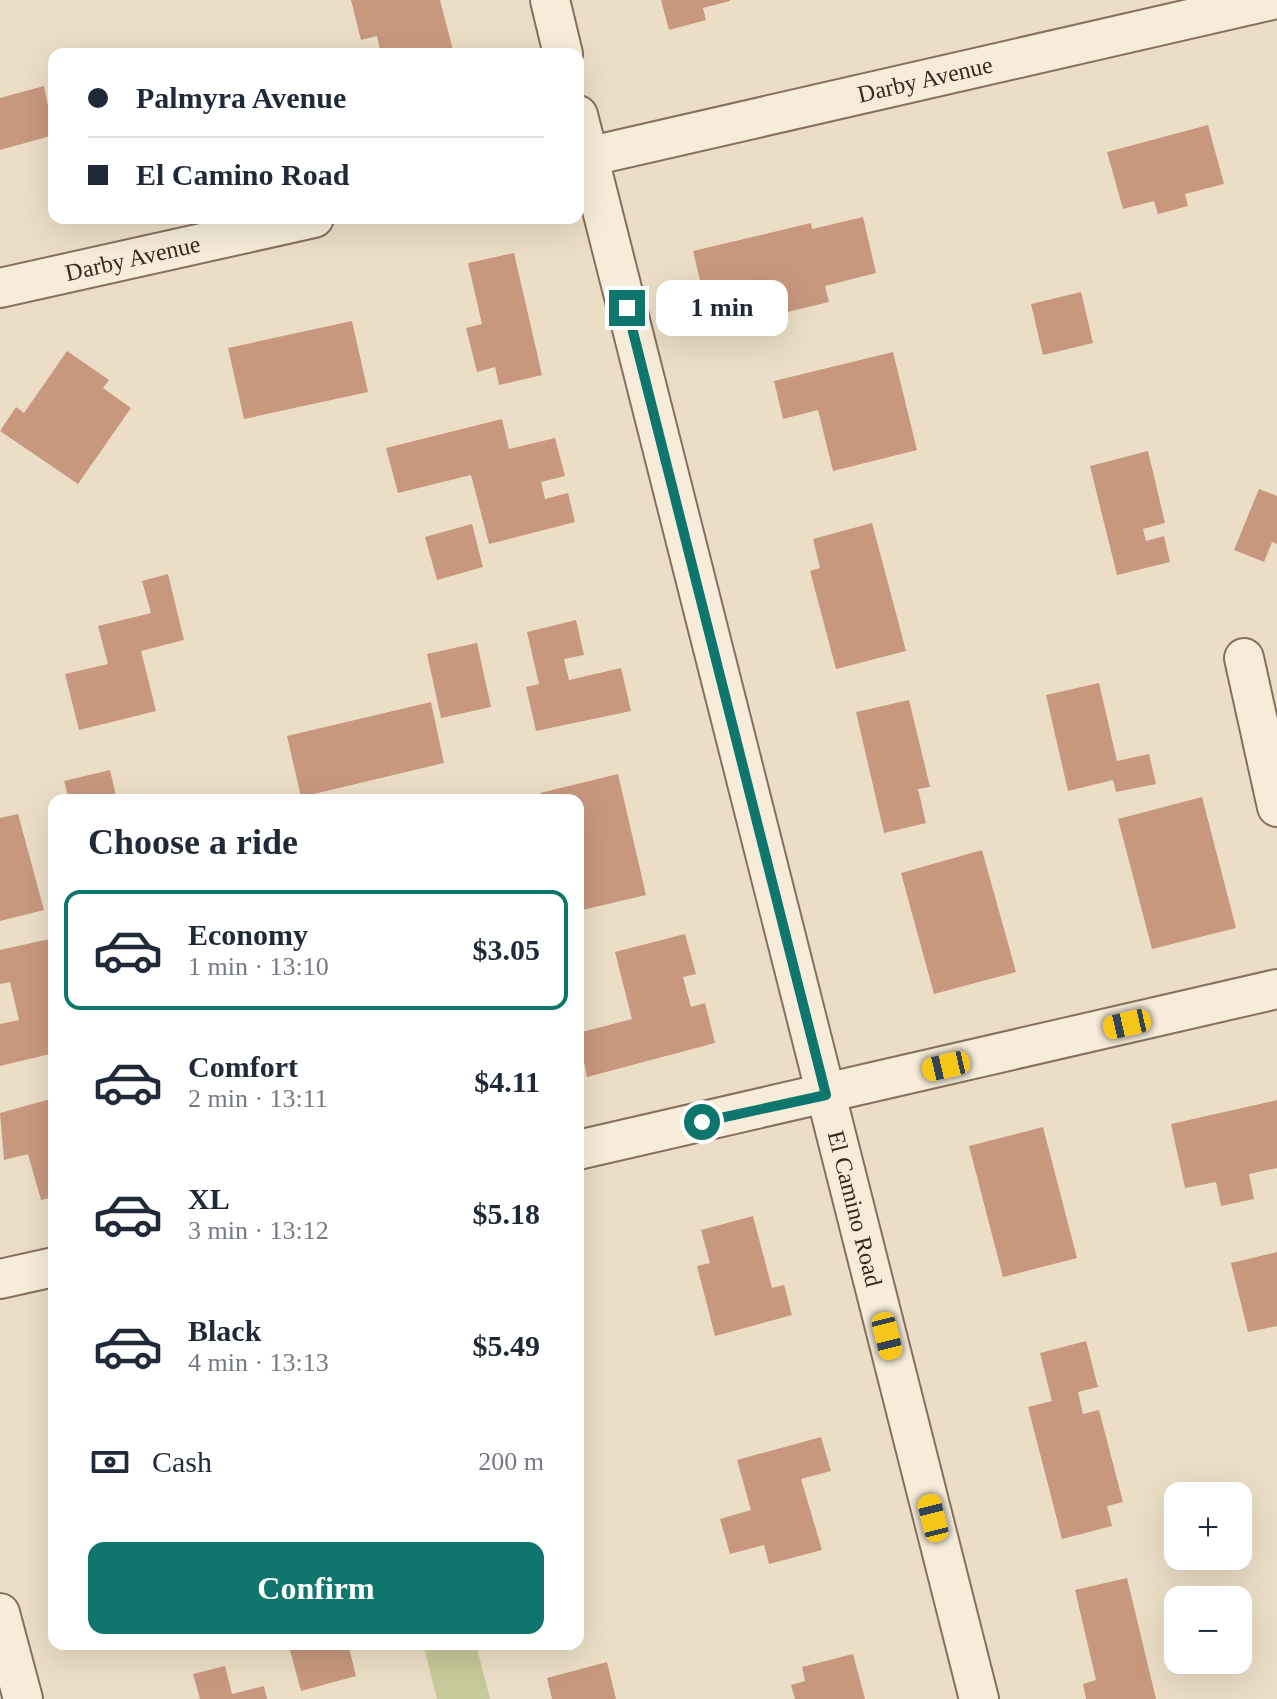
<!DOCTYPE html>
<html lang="en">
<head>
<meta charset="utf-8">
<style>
  body { margin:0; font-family:"Times New Roman",serif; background:#f6f6f7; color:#1f2937; height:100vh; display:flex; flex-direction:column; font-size:30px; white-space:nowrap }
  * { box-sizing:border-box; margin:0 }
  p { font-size:26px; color:#747a83 }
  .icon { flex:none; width:44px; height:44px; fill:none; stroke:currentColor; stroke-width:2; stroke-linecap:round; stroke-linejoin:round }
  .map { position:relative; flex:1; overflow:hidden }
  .panel { position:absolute; left:48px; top:794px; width:536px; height:856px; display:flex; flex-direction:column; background:#fff; border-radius:16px; box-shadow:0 8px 32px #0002 }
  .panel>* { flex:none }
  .hud { position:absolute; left:48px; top:48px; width:536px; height:176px; border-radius:16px; box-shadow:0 8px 32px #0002; display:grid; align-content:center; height:176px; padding:0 40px; background:#fff }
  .tools { position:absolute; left:1164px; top:1482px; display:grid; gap:16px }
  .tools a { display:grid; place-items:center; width:88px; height:88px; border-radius:16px; background:#fff; box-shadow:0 8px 32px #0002; font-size:40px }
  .end { position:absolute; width:36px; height:36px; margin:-18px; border:10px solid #0f766e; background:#fff; box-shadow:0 0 0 4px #fff }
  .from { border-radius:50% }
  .bubble { position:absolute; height:56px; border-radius:16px; background:#fff; box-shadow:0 8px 32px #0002; font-size:26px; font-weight:700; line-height:56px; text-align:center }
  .car { position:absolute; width:24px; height:48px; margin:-24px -12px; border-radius:10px; box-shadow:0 0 6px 2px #0007; background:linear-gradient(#f5c518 24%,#345 0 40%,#f5c518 0 76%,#345 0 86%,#f5c518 0) }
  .hud b { display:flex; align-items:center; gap:28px; height:76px; font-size:30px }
  .hud b+b { border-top:2px solid #e0e1e3 }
  .hud i { width:20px; height:20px; background:#1f2937 }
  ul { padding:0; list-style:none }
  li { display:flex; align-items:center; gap:24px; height:120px; margin:0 16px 12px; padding:0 24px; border:4px solid transparent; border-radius:16px }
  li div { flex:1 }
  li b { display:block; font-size:30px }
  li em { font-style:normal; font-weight:700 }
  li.selected { border-color:#0f766e }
  li>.icon { width:72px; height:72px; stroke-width:1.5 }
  h2 { padding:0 40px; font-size:36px; line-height:96px }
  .pay { display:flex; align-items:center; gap:20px; height:88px; padding:0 40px; font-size:30px }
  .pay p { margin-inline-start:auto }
  .cta { display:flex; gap:16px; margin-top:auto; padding:16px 40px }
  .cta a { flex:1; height:92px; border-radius:16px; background:#0f766e; color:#fff; font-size:32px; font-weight:700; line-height:92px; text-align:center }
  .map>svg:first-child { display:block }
</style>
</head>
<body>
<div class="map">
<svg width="1277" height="1699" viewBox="0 0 1277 1699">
  <rect width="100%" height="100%" fill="#ecdec6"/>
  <path fill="#c7c99a" d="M423 1644H476L490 1699H437Z"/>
  <path fill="#c8987e" d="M351 0H440L454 54H381L377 36 361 40Z
    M661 0H730V1L703 8 706 20 669 30Z
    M44 86 54 135 0 150V98Z
    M1208 125 1224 184 1185 194 1188 206 1158 214 1154 201 1123 209 1107 152Z
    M863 217 876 273 825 286 829 302 771 316 767 300 708 314 693 251 811 223 812 229Z
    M514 253 542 375 499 385 495 367 477 372 466 328 482 324 468 263Z
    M1081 292 1093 343 1043 355 1031 304Z
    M352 321 368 392 244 419 228 348Z
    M67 351 109 380 103 388 131 408 78 484 0 431 16 407 24 413Z
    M893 352 917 450 833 471 818 410 783 419 774 381Z
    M502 419 509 449 555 438 565 476 541 482 545 499 568 493 575 522 489 544 471 475 398 493 386 448Z
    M1148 451 1165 523 1143 529 1146 541 1164 536 1170 562 1117 575 1090 466Z
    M1259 489 1277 496V544L1272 542 1264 562 1234 550Z
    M872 523 906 651 836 669 810 571 820 568 813 539Z
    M472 524 483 567 437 580 425 537Z
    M168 574 184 640 141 651 156 711 79 730 65 674 108 664 98 626 151 613 142 581Z
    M576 620 584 655 564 659 569 680 621 668 631 711 536 731 526 687 539 684 527 632Z
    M477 643 491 707 441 718 427 654Z
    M1099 683 1117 761 1149 754 1156 784 1116 792 1113 780 1068 791 1046 695Z
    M909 700 930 787 918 789 926 823 884 833 856 712Z
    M431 702 444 763 301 797 287 736Z
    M110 770 117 800H69L64 781Z
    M618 774 646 895 578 911V800H541L540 793Z
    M1202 797 1236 928 1152 949 1118 819Z
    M18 814 44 910 0 921V818Z
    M982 850 1016 972 934 994 901 873Z
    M685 934 696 974 683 977 691 1007 705 1003 715 1043 587 1077 578 1033 632 1019 615 952Z
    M54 938V1053L0 1066V1024L19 1020 10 982 0 984V950Z
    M54 1098V1197L41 1200 28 1154 4 1160 0 1113Z
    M1277 1100V1168L1249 1174 1254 1199 1221 1206 1216 1182 1185 1188 1171 1124Z
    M1043 1127 1077 1258 1003 1277 969 1146Z
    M753 1216 772 1288 784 1285 792 1315 715 1336 697 1266 710 1263 701 1230Z
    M1277 1252V1326L1248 1332 1231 1263Z
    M1086 1341 1098 1387 1078 1392 1083 1414 1099 1410 1123 1502 1107 1506 1112 1526 1062 1539 1028 1407 1052 1401 1040 1353Z
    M821 1437 831 1471 801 1479 822 1550 769 1564 764 1545 730 1554 720 1519 751 1510 737 1460Z
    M1127 1578 1156 1699H1086L1083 1684 1096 1680 1075 1590Z
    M314 1644H348L356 1676 301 1691 290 1650Z
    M853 1654 865 1699H795L791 1685 805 1681 802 1667Z
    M607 1662 616 1699H552L547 1678Z
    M225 1666 232 1694 264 1686 267 1699H200L193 1674Z"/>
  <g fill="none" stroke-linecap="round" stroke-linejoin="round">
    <g stroke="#86705d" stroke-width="42">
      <g id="minor">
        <path d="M550 0 563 54"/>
        <path id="s1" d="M578 115 979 1699"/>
        <path id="s2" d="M578 159 1272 0"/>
        <path id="s3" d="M0 288 314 218"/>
        <path d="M1244 658 1277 807"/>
        <path d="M578 1150 1277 989"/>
        <path d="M0 1279 54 1267"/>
        <path d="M0 1613 23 1699"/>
      </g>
    </g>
    <use href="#minor" stroke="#f7ecd9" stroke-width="38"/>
  </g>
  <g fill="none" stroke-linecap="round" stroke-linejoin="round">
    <path stroke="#0f766e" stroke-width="10" d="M627 308 826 1095 702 1122"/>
  </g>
  <g text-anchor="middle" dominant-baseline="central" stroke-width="8" stroke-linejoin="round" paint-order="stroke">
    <g font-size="24" fill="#372920" stroke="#f4e9d5">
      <text stroke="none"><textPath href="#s2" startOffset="356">Darby Avenue</textPath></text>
      <text stroke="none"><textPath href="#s3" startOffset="136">Darby Avenue</textPath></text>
      <text stroke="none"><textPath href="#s1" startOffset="1128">El Camino Road</textPath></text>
    </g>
  </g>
</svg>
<div class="tools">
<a>+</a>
<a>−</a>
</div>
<i class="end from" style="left:702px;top:1122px"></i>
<i class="end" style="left:627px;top:308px"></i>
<div class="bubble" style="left:656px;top:280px;width:132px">1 min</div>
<i class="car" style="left:1127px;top:1024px;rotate:257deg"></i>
<i class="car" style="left:946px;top:1066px;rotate:257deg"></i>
<i class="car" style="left:887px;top:1336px;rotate:166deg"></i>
<i class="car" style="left:933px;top:1518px;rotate:346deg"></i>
<div class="hud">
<b><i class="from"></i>Palmyra Avenue</b>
<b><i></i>El Camino Road</b>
</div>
<section class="panel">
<h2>Choose a ride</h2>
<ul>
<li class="selected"><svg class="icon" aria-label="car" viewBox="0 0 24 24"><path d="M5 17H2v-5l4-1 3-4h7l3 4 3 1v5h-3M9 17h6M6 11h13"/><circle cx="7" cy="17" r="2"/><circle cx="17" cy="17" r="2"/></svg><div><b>Economy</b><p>1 min · 13:10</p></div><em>$3.05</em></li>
<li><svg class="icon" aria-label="car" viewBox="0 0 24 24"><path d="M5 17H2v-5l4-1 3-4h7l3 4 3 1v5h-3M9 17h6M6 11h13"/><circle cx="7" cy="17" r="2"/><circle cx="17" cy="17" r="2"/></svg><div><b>Comfort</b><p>2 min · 13:11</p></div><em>$4.11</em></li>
<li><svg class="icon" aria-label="car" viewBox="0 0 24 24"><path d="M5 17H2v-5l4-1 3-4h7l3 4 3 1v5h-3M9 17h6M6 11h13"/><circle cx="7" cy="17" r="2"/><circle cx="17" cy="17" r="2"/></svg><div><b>XL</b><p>3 min · 13:12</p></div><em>$5.18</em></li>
<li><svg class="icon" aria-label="car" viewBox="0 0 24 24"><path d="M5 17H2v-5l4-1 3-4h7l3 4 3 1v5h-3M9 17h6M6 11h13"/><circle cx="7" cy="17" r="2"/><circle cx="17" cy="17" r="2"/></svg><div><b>Black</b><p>4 min · 13:13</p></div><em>$5.49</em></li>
</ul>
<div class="pay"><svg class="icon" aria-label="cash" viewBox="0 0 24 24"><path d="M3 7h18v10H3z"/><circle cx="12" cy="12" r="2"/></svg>Cash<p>200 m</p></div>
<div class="cta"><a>Confirm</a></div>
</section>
</div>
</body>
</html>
